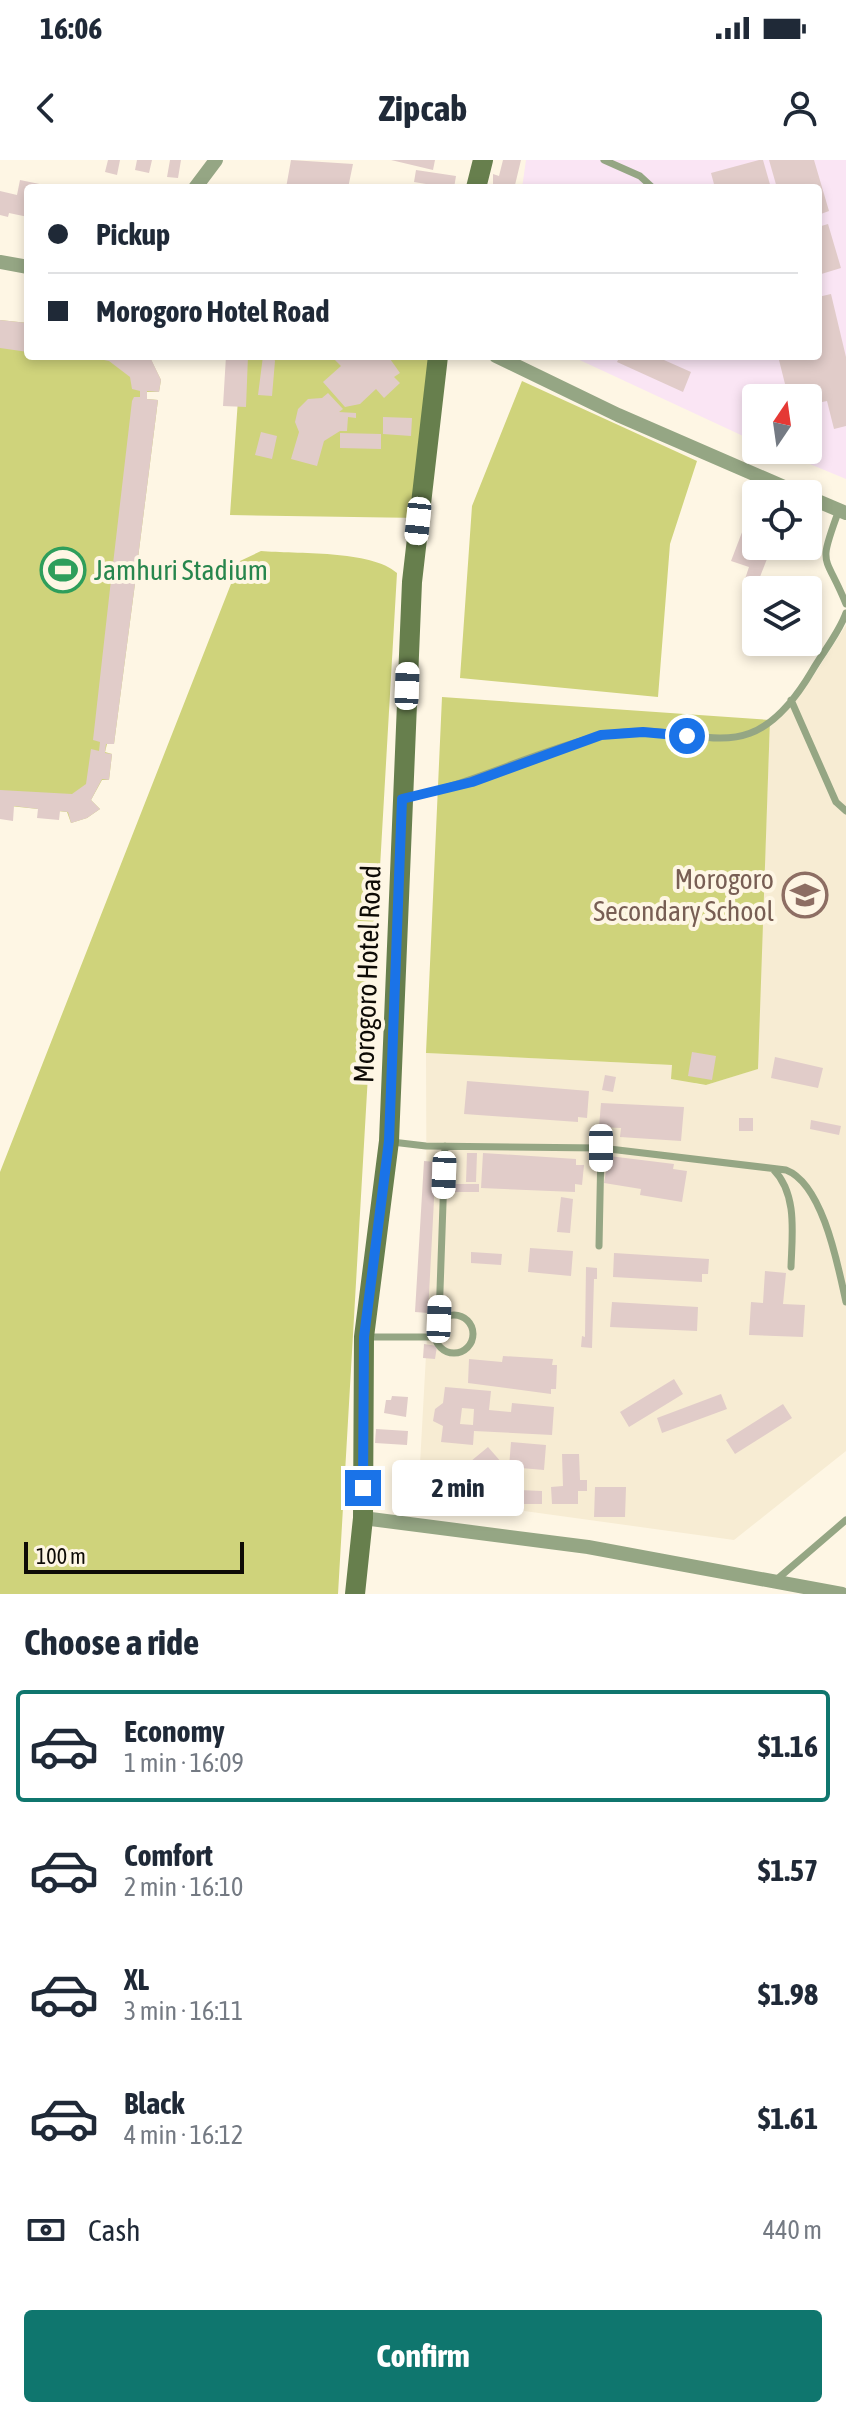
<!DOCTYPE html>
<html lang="en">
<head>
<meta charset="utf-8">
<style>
  body { margin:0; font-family:"Asap Condensed",sans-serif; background:#f6f6f7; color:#1f2937; height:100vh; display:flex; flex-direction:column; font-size:30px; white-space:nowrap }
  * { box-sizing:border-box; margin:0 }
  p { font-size:26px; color:#747a83 }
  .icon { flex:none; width:44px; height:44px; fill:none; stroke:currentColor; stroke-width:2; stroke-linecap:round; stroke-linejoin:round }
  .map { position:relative; height:1434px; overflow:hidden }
  .drawer { display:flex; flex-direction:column; background:#fff; flex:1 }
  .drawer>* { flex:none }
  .guide { position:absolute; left:24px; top:24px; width:798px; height:176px; border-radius:8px; box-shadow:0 4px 12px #0003; display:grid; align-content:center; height:176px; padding:0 24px; background:#fff }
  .needle { width:52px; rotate:13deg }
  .tools { position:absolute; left:742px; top:224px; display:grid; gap:16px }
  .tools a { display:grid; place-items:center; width:80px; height:80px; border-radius:8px; background:#fff; box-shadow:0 4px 12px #0003; font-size:40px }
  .scale { position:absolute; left:24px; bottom:20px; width:220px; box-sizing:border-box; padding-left:8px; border:4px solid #0e0b06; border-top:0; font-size:22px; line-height:28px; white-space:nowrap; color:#0e0b06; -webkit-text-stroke:6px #fef6e4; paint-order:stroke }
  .end { position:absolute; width:36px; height:36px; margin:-18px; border:10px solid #1a73e8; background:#fff; box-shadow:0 0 0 4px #fff }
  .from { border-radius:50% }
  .bubble { position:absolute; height:56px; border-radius:8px; background:#fff; box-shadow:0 4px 12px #0003; font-size:26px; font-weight:700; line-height:56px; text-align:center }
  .car { position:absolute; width:24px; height:48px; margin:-24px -12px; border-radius:10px; box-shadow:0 0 6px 2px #0007; background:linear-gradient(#fff 24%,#345 0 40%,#fff 0 76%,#345 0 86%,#fff 0) }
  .guide b { display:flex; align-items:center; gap:28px; height:76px; font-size:30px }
  .guide b+b { border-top:2px solid #e0e1e3 }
  .guide i { width:20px; height:20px; background:#1f2937 }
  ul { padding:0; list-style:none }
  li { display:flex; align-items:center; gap:24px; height:112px; margin:0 16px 12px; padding:0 8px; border:4px solid transparent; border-radius:8px }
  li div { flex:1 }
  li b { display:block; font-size:30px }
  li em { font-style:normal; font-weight:700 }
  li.active { border-color:#0f766e }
  li>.icon { width:72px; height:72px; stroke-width:1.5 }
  h2 { padding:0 24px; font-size:36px; line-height:96px }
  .pay { display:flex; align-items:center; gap:20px; height:88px; padding:0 24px; font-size:30px }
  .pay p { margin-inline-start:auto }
  .button { display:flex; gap:16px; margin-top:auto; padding:16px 24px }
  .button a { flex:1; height:92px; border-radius:8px; background:#0f766e; color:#fff; font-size:32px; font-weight:700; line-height:92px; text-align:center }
  .status { display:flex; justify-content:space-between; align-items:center; height:56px; padding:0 40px; background:#fff; direction:ltr }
  .status svg { height:22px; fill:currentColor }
  header { display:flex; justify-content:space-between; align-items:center; height:104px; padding:0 24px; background:#fff; font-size:36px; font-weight:700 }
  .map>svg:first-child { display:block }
</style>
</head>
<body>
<div class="status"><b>16:06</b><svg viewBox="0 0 49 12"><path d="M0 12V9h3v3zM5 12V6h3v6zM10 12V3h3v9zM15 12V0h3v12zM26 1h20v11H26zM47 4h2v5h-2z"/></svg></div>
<header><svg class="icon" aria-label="back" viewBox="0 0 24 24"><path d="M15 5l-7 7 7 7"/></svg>Zipcab<svg class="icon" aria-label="person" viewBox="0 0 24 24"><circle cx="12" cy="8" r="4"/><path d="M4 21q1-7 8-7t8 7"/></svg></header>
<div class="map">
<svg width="846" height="1434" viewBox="0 0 846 1434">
  <rect width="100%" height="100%" fill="#fef6e4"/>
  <path fill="#f7ecd3" d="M846 465V1291L734 1380 496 1347 418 1340 427 1177 426 893 672 905 696 924 706 925 757 909 770 561 812 518Z"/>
  <path fill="#fae5f4" d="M526 0H846V319L776 290H808V238H756V282L571 196H818V28H522Z"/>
  <path fill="#cfd37b" d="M0 160 28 163V196H153L151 200 161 220 159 232H147V239L158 240 137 406 127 405 126 414 136 416 114 584H107L105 592 112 594 109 620H102L91 640 100 649 87 658 71 663 67 652 0 645Z
    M241 196H433L420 358 230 355Z
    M522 221 697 301 670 384 658 537 460 518 472 346Z
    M261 391C295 394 372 390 397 413L338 1434H0V1012L240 401Z
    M442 537 770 560 758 909 706 925 671 919 672 905 426 893Z"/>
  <path fill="#e1ccc9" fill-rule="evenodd" d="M108 0H120L117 15 105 12Z
    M137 0H152L149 13 135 10Z
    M170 0H181L178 18 167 17Z
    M291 0 353 4 348 28H286Z
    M391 0H435L433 10Z
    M503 0H521L515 25 493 28V14L499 16Z
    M759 0H763L771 28H715L711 13Z
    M769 0H814L829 51 818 55V28L788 25 777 28Z
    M416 10 456 16 454 28H426V24L414 22Z
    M20 20 59 28H28V57L9 53 8 57 0 55V31L17 35Z
    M828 64 841 108 818 115V67Z
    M831 134 846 197V266L834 269 827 241 808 245V238H760L758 231 785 224 778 196H799L800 199 818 196V137Z
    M0 160 28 163V192L0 188Z
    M83 196H153L151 199 161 220 159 232 147 231V239L158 240 137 406 127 405 126 415 136 416 114 584H106L105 593 112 594 109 620 102 619 91 640 100 649 87 658 71 663 68 652 60 651 59 660 37 658 38 649 14 646 13 661 0 659V630L72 634 86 624 91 589 99 591 100 582 93 580 112 411 120 412 121 405 113 404 132 241 134 237H140V231L132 229 130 217 109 201Z
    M226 196H248L246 247 223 246Z
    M263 196H273L275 201 272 236 258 235Z
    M339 196H388L400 213 394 217 400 223 384 238 376 229 360 244 345 247 323 222 341 206 335 200Z
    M620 196H655L691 212 683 232 617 202Z
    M328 233 343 249 339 252 356 253V258L348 257 347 271H340L324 281 317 306 291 299 299 272 295 262 298 249 308 239 322 238Z
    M383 257 412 258 411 276 383 274Z
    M261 272 277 276 272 299 255 295Z
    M340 273 381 274V289L340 288Z
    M749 354 756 357V386H772L756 427 744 422 749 407 731 401Z
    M808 442 820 445 816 460 808 458Z
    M692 892 716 896 712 920 688 916Z
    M775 897 823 908 818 928 771 918Z
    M605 915 616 917 613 932 602 930Z
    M467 921 589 931 587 958 578 957V962L464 954Z
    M601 943 684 947 681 981 620 977 621 968 599 967Z
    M739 958H753V971H739Z
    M811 960 841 966 839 975 810 969Z
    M467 993H477L476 1022H466Z
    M483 993 576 999V1005H584L582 1025 575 1024V1032L481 1028Z
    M609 996 674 1004 673 1009 687 1011 682 1042 640 1035 641 1029 604 1023Z
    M424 1001 436 1002 428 1153 415 1152Z
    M452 1024H479V1032H452Z
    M561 1037 573 1039 570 1073 557 1072Z
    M530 1088 573 1091 571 1116 528 1112Z
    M471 1092 502 1094 501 1105 471 1103Z
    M614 1093 709 1099 708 1114H702V1122L613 1117Z
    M586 1107 597 1108V1119H594L592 1188 581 1187 582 1176 585 1177Z
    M765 1111 786 1113 783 1144 805 1145 803 1177 749 1175 751 1142 763 1143Z
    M612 1142 698 1147 697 1171 610 1167Z
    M424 1184 437 1186 435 1199 423 1198Z
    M503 1196 553 1199 552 1205H557L556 1229H551V1234L468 1223 469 1199 502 1202Z
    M674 1219 683 1234 629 1267 620 1252Z
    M445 1227 491 1231 489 1250 511 1252 512 1243 554 1247 552 1275 474 1271 473 1285 441 1282 443 1266 433 1261 435 1249 443 1243ZM462 1248 474 1249 473 1265 460 1264Z
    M721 1234 727 1249 662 1273 657 1258Z
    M392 1236 408 1237 406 1257 384 1253 386 1240H391Z
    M783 1244 792 1258 735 1294 726 1280Z
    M376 1269 408 1271 407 1285 375 1283Z
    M511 1282 546 1285 544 1310 509 1307Z
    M488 1287 509 1311 512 1308 519 1317 511 1329 506 1325 492 1342 483 1343 472 1335 476 1330 466 1321 460 1326 453 1317 461 1303 465 1306Z
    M562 1294H579L580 1320H587V1331H578V1344H552L551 1327 563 1326Z
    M595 1327H626L625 1357H594Z
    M519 1330 542 1331V1344H519Z"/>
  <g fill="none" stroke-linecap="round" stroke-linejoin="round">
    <path stroke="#95a684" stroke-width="7" d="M604 0 640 16 653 28
      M839 350C817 409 825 392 846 444
      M791 540 836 642 846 651
      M407 638C474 623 534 592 599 576 697 553 744 626 812 511 823 492 839 473 846 453
      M392 982 426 986 601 988 786 1010C823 1024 838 1106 846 1142
      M773 1009C798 1034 792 1075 791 1107
      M599 1086 601 988
      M435 1174a19 19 0 1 1 38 0a19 19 0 1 1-38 0Z
      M439 1159 445 986
      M366 1177H434
      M775 1421 846 1360"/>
    <path stroke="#95a684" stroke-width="14" d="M195 28 216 0
      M0 102 28 107
      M496 196 618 255 800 334
      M808 337 846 353
      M363 1358 588 1387 842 1434"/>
    <path stroke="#677f4d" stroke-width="20" d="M476 28 483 0
      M355 1434 363 1358 364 1177 389 981 412 422 438 196"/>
  </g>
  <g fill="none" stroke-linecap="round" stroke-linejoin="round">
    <path stroke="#1a73e8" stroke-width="10" d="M363 1328 364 1177 389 981 402 639 472 622 601 575 643 572 687 576"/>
  </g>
  <defs>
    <g id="stadium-ring" transform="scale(2.3)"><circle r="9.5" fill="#fef6e4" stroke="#2e9e5b" stroke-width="1.5"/><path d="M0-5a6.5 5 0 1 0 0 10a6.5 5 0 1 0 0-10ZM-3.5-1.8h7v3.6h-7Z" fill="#2e9e5b"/></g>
    <g id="school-ring" transform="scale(2.3)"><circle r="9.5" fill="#fef6e4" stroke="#8d6e63" stroke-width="1.5"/><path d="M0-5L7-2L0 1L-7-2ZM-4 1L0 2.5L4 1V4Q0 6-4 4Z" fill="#8d6e63"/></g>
  </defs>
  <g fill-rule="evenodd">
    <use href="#stadium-ring" x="63" y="410"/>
    <use href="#school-ring" x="805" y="735"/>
  </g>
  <g text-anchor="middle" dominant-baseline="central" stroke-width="8" stroke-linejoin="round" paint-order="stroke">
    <g font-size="28" fill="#27864d" stroke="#fef6e4" text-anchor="start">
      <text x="94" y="410">Jamhuri Stadium</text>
    </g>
    <g font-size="28" fill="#785e54" stroke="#fef6e4" text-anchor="end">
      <text x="774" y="719">Morogoro<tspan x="774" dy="32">Secondary School</tspan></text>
    </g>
    <g font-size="28" fill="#0e0b06" stroke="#fef6e4">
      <text transform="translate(367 814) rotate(-88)">Morogoro Hotel Road</text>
    </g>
  </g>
</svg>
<div class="tools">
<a><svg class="needle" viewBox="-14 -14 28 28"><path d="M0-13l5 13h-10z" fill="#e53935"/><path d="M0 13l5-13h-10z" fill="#747a83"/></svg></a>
<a><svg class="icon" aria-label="locate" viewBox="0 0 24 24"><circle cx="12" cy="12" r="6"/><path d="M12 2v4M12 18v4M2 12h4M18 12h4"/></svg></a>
<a><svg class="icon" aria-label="layers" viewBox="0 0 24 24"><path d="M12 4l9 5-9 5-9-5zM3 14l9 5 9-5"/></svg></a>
</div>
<div class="scale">100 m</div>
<i class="end from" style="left:687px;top:576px"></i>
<i class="end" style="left:363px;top:1328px"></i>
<div class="bubble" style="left:392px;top:1300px;width:132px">2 min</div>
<i class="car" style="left:418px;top:361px;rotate:186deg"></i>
<i class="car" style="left:407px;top:526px;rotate:2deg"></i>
<i class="car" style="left:601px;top:988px;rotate:180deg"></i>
<i class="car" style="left:444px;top:1015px;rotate:182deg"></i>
<i class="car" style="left:439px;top:1159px;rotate:2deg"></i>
<div class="guide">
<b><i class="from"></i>Pickup</b>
<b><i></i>Morogoro Hotel Road</b>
</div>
</div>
<section class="drawer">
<h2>Choose a ride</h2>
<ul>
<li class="active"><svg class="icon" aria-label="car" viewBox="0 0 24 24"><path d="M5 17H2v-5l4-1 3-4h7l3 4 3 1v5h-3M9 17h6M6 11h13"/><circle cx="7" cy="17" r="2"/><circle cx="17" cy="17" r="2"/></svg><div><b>Economy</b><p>1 min · 16:09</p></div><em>$1.16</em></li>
<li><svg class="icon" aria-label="car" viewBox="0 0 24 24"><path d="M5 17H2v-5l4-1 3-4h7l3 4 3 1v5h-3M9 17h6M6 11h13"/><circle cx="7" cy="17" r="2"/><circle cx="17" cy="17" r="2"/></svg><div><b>Comfort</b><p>2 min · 16:10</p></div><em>$1.57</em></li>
<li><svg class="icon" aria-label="car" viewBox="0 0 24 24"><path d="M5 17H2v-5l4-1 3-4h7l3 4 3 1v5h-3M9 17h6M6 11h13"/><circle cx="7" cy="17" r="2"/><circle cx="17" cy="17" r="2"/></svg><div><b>XL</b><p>3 min · 16:11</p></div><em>$1.98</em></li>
<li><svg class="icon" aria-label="car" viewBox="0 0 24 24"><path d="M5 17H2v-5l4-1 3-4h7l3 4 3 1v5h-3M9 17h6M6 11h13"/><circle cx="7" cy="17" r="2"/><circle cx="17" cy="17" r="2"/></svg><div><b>Black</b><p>4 min · 16:12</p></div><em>$1.61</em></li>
</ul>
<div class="pay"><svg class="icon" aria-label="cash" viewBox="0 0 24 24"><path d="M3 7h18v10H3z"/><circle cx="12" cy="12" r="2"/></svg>Cash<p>440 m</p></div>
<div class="button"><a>Confirm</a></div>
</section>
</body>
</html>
